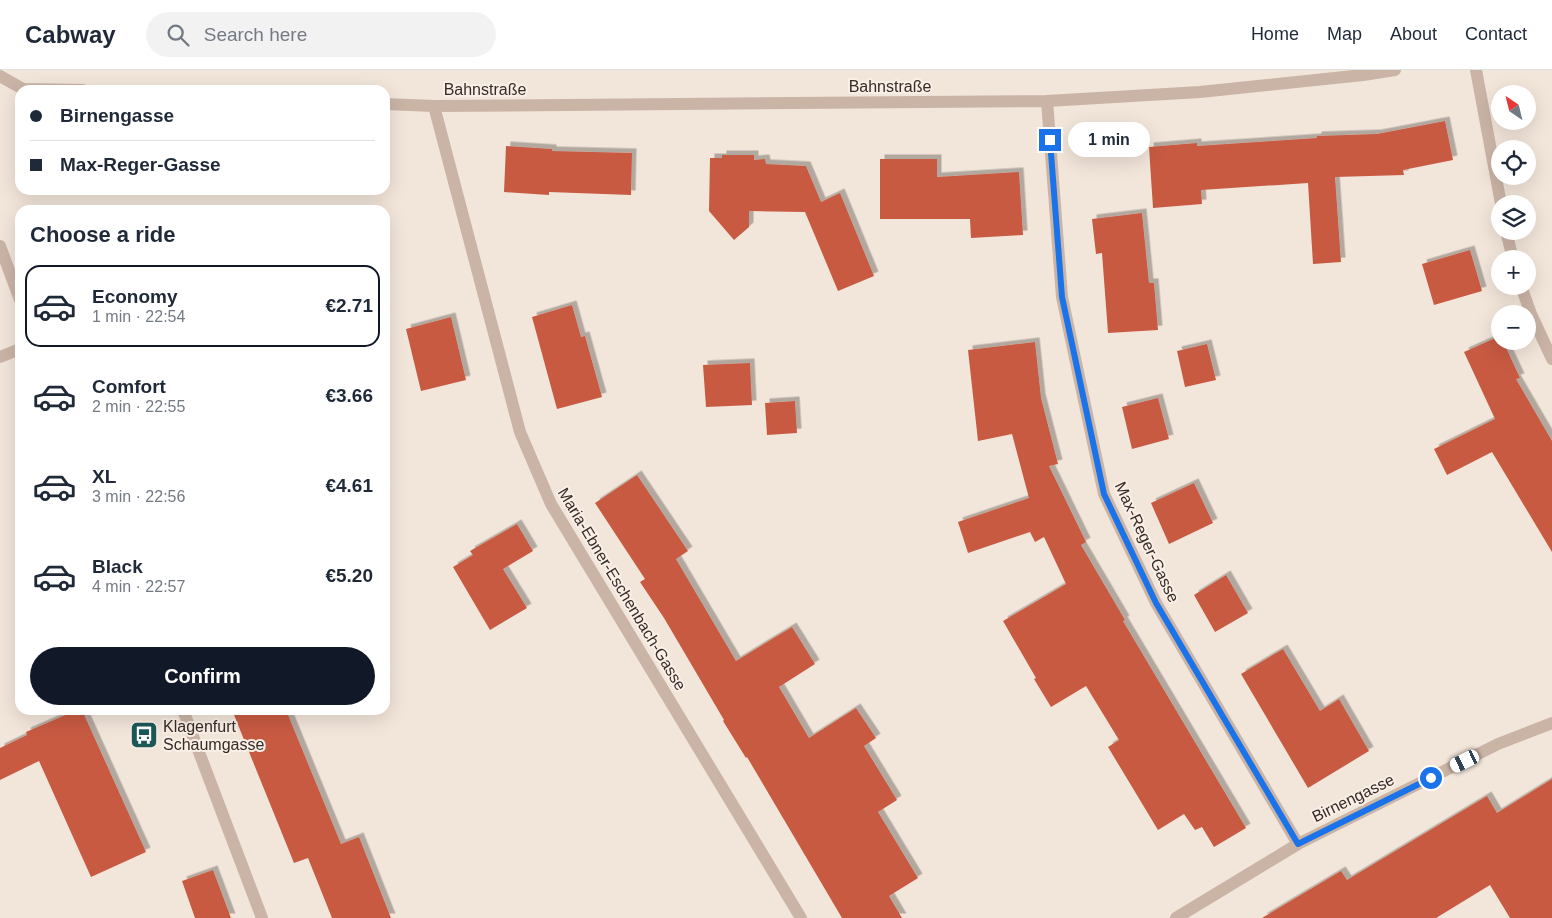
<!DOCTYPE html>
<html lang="en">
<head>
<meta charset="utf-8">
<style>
  body { margin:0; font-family:Helvetica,sans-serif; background:#f2f2f3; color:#1f2937; height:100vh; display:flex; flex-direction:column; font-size:19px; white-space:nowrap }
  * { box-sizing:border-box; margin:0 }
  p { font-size:16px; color:#747a83 }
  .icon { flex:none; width:28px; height:28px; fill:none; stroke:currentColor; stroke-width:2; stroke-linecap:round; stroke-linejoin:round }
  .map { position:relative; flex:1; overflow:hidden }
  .side { position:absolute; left:15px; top:135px; width:375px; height:510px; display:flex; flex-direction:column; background:#fff; border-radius:15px; box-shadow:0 5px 20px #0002 }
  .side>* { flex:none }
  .guide { position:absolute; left:15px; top:15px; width:375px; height:110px; border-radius:15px; box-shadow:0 5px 20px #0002; display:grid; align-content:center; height:110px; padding:0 15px; background:#fff }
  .needle { width:32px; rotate:325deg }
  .fabs { position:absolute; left:1491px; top:15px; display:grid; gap:10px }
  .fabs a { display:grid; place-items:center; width:45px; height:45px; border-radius:50%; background:#fff; box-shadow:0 5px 20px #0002; font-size:25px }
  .end { position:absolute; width:22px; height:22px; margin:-11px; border:6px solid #1a73e8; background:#fff; box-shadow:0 0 0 2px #fff }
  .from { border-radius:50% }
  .bubble { position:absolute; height:35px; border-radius:18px; background:#fff; box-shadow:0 5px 20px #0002; font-size:16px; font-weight:700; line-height:35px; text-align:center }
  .car { position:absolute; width:15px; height:30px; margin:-15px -8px; border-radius:6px; box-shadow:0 0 4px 1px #0007; background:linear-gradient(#fff 24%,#345 0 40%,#fff 0 76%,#345 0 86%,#fff 0) }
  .guide b { display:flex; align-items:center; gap:18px; height:48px; font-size:19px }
  .guide b+b { border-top:1px solid #e0e1e3 }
  .guide i { width:12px; height:12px; background:#1f2937 }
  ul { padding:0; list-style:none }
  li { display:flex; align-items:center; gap:15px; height:82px; margin:0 10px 8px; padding:0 5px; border:2px solid transparent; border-radius:15px }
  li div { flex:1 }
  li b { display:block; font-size:19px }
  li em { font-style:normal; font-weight:700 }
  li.selected { border-color:#111827 }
  li>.icon { width:45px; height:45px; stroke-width:1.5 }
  h2 { padding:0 15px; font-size:22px; line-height:60px }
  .action { display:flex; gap:10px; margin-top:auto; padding:10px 15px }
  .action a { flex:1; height:58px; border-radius:30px; background:#111827; color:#fff; font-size:20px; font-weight:700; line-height:58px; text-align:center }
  header { display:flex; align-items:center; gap:30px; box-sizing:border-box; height:70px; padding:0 25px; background:#fff; border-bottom:1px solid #e0e1e3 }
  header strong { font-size:24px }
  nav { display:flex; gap:28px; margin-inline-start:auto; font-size:18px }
  .search { width:350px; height:45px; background:#f2f2f3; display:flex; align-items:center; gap:12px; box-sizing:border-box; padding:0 18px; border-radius:28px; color:#747a83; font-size:19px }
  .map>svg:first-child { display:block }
</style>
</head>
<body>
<header>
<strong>Cabway</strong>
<div class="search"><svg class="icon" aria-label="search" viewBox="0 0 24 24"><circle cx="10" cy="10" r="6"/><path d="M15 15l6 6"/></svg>Search here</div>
<nav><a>Home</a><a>Map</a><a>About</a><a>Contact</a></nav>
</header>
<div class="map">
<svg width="1552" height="848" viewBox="0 0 1552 848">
  <defs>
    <filter id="shadow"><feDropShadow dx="4.5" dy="-4.5" stdDeviation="0" flood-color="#0004"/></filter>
  </defs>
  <rect width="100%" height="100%" fill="#f2e5da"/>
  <path fill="#c85a42" filter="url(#shadow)" d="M1445 51 1453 90 1403 100 1404 105 1335 107 1341 192 1313 194 1308 113 1201 120 1202 134 1153 138 1149 77 1197 73V76L1317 68V66L1377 64Z
    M506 76 552 79V81L632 83 631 125 549 122V125L504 122Z
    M722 85H754V90L765 89 766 94 806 96 821 132 840 123 874 206 838 221 805 142 749 141V157L734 170 709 141 710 88H722Z
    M880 89H937V107L1019 102 1023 165 971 168 970 149H880Z
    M1142 143 1149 213H1154L1158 260 1108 263 1102 183 1096 184 1092 149Z
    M1470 180 1482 221 1434 235 1422 194Z
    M572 235 581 267 585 266 602 327 557 339 532 247Z
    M451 247 466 310 421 321 406 259Z
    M1500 266V271H1503L1520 308 1516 309 1552 371V482L1492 382 1447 405 1434 379 1495 349 1464 282Z
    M1035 272 1041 328 1058 394 1049 396 1086 472 1081 475 1125 550 1123 551 1246 758 1214 777 1202 757 1195 760 1184 744 1158 760 1108 677 1119 670 1086 616 1051 637 1034 609 1036 608 1003 551 1066 514 1044 467 1035 472 1030 462 968 483 958 452 1029 428 1012 364 978 371 968 280Z
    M1207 274 1216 310 1185 317 1177 281Z
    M750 293 752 335 706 337 703 295Z
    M1158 328 1169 369 1132 379 1122 337Z
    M795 331 797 363 767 365 765 333Z
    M637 405 688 481 676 489 736 591 792 557 815 594 779 617 809 668 856 638 876 668 864 676 897 730 878 742 918 808 889 826 902 848H842L747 687 746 688 723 651 724 650 664 548 640 512 645 509 595 433Z
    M1194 413 1213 453 1169 474 1151 433Z
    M517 454 533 481 503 499 527 538 490 560 453 497 473 485 470 481Z
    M1226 505 1248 543 1215 562 1194 525Z
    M1283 579 1320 641 1339 629 1369 681 1308 718 1241 604Z
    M77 640H82L146 782 91 807 39 691 0 710V678L27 665 26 662Z
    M232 640H286L341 774 359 767 391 848H332L308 788 294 793Z
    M1552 709V848H1510L1490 815 1436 848H1262L1341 801 1347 810 1487 726 1497 743Z
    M213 800 231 848H195L182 811Z"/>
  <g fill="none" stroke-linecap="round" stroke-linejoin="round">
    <path stroke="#cab4a6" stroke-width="12" d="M1476 0 1501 134
      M0 6 23 19 83 20
      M1047 31 1062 227 1104 424 1156 533 1298 774
      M385 34 434 36 1047 31 1200 22 1363 5 1395 0
      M434 36 520 362 551 434 801 848
      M1506 161 1513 189
      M1521 216 1531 244 1552 289
      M0 287 20 279
      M1176 848 1298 774 1498 674 1552 653"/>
    <path stroke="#cab4a6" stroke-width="12" d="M0 176 20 230
      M183 640 262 848"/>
  </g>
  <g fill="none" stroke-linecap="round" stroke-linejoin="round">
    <path stroke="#1a73e8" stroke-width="6" d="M1050 70 1062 227 1104 424 1156 533 1298 774 1431 708"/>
  </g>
  <defs>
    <g id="bus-square" transform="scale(1.4375)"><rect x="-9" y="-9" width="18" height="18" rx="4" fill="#1c5858" stroke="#faefe6"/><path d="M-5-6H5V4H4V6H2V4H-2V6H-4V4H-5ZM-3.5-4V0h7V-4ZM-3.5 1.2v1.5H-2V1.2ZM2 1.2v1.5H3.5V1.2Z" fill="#fff"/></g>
  </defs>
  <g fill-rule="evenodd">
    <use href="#bus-square" x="144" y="665"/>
  </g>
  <g text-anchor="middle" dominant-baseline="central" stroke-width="4" stroke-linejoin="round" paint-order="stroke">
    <g font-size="16" fill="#362b27" stroke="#faefe6">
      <text x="890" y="16">Bahnstraße</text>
      <text x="485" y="19">Bahnstraße</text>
      <text transform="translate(1147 472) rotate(65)">Max-Reger-Gasse</text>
      <text transform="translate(622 519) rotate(59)">Maria-Ebner-Eschenbach-Gasse</text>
      <text transform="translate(1353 728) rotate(-26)">Birnengasse</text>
    </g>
    <g font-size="16" fill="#362b27" stroke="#faefe6" text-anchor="start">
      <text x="163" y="656">Klagenfurt<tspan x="163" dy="18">Schaumgasse</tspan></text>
    </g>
  </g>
</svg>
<div class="fabs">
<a><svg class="needle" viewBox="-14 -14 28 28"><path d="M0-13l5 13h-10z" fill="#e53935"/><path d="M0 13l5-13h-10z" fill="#747a83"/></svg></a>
<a><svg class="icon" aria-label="locate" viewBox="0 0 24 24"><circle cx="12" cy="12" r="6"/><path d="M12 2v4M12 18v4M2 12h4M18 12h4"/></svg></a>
<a><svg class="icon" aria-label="layers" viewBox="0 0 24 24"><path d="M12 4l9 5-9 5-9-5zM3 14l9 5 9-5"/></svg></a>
<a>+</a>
<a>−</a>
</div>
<i class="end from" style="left:1431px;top:708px"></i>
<i class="end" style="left:1050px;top:70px"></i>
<div class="bubble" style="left:1068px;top:52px;width:82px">1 min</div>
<i class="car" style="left:1465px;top:691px;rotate:244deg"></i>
<div class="guide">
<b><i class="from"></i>Birnengasse</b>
<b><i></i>Max-Reger-Gasse</b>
</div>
<section class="side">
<h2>Choose a ride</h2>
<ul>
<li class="selected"><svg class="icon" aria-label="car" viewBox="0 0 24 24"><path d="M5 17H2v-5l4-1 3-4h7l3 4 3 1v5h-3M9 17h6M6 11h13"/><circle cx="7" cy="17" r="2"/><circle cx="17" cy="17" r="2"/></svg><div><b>Economy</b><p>1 min · 22:54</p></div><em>€2.71</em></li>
<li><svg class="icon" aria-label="car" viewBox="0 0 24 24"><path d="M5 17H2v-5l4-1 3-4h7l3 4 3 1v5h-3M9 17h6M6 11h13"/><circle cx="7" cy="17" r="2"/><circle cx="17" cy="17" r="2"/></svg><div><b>Comfort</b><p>2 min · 22:55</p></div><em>€3.66</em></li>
<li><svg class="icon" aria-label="car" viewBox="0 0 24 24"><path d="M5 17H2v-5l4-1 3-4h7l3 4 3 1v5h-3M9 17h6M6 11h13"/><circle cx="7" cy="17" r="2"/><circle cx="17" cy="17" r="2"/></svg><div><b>XL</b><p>3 min · 22:56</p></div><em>€4.61</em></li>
<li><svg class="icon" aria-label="car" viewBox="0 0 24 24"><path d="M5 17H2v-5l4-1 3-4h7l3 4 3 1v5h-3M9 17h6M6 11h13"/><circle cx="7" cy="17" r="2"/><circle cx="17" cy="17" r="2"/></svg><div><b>Black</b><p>4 min · 22:57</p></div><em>€5.20</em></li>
</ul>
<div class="action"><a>Confirm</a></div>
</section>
</div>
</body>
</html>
